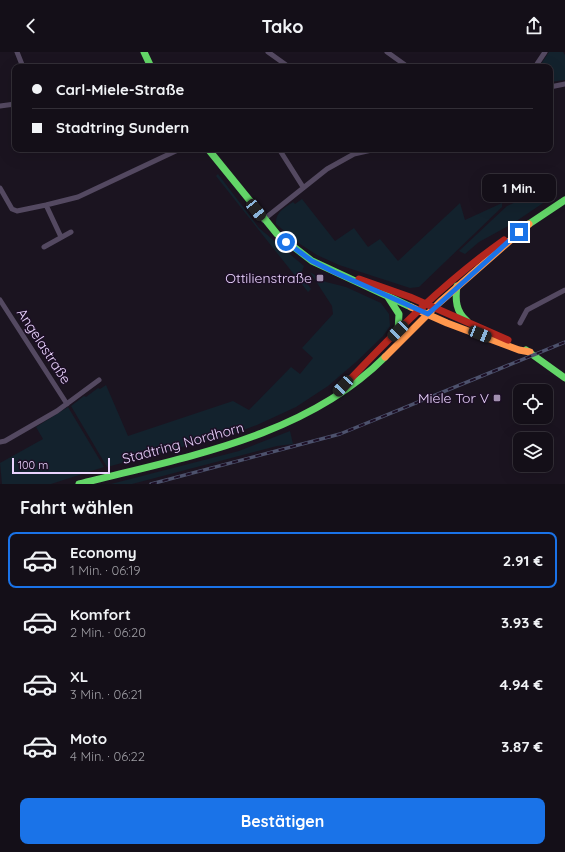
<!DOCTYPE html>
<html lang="de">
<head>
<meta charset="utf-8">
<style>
  body { margin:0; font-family:Quicksand,sans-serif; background:#1d1821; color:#f1f3f6; height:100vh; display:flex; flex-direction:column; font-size:15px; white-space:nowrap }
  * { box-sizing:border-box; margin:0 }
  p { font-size:13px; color:#9d9ca2 }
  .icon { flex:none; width:22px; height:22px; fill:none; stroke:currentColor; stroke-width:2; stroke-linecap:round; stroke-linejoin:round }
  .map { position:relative; height:432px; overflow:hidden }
  .sheet { display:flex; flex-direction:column; background:#140f18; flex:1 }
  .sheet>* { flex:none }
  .hud { position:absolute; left:12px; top:12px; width:541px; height:88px; border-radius:8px; box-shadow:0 4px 16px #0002,0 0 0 1px #332f37; display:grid; align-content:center; height:88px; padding:0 20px; background:#140f18 }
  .fabs { position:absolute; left:513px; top:332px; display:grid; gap:8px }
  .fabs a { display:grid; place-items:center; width:40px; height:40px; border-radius:8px; background:#140f18; box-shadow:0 4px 16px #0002,0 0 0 1px #332f37; font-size:20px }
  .scale { position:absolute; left:12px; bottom:10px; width:98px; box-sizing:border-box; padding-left:4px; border:2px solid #ead3fe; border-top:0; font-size:11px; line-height:14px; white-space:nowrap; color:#ead3fe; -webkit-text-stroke:3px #1c0f25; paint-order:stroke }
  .end { position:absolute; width:18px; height:18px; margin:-9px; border:5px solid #1a73e8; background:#fff; box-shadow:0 0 0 2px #fff }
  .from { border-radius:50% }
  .bubble { position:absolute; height:28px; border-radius:8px; background:#140f18; box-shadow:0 4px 16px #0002,0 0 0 1px #332f37; font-size:13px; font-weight:700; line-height:28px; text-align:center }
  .car { position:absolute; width:12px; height:24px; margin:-12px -6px; border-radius:5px; box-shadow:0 0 3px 1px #0007; background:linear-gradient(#222 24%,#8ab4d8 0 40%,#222 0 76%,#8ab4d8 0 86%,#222 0) }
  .hud b { display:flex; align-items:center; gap:14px; height:38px; font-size:15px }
  .hud b+b { border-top:1px solid #332f37 }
  .hud i { width:10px; height:10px; background:#f1f3f6 }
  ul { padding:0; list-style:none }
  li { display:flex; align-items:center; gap:12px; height:56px; margin:0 8px 6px; padding:0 12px; border:2px solid transparent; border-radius:8px }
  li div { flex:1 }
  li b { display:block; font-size:15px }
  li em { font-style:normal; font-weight:700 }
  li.on { border-color:#1a73e8 }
  li>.icon { width:36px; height:36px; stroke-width:1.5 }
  h2 { padding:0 20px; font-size:18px; line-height:48px }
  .primary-button { display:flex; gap:8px; margin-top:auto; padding:8px 20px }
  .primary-button a { flex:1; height:46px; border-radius:8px; background:#1a73e8; color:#fff; font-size:16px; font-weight:700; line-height:46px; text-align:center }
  header { display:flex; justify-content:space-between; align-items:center; height:52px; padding:0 20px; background:#140f18; font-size:18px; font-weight:700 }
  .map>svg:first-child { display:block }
</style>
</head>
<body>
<header><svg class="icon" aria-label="back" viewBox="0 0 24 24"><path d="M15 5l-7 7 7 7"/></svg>Tako<svg class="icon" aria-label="share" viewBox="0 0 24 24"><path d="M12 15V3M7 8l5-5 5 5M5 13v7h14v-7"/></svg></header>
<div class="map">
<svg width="565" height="432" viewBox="0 0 565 432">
  <rect width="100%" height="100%" fill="#1b1420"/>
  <path fill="#13222d" d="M549 0H563L565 3V28L550 30V15H539Z
    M218 122 259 176 304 214 301 222 311 237 308 240 216 124Z
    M538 140 552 145 512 172 479 190 465 202 459 199 507 154Z
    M302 147 335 189 354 176 368 195 380 187 398 209 460 151 465 168 502 151V155L419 235 410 236 339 213 317 203 300 192 276 172C275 160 285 156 293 150L295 152Z
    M310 220 326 230 346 235 381 251 389 262 390 274 383 284 356 310 328 334 296 355 257 373 238 380 107 415 71 354 84 344 86 345 98 336 100 337 106 333 128 384 233 349 249 358 291 315 300 322 313 306 302 296 333 262 332 254Z
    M68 355 104 415 51 432H2L0 411 43 387 36 375Z
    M290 379 293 392 277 394 132 432H111L239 399Z"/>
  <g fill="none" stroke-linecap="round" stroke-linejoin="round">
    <path stroke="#544961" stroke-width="5" d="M17 0 23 15
      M268 0 289 15
      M387 0 408 15
      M535 15 545 0
      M550 35 565 32
      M0 54 15 52
      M279 97 303 135
      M0 136 12 157 17 159 46 153 78 145 180 97
      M46 153 61 185
      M263 168 327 117 354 102 376 97
      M44 195 71 180
      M0 248 67 352
      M520 271 527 258 565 238
      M0 390 5 389 57 359 99 328"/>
    <path stroke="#63d668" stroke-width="7" d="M144 0 151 15
      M208 97 277 182 312 209 411 255
      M526 174 565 148
      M457 234C455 248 456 260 467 269
      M388 245 399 262 398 279
      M526 298 565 326
      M79 432C185 405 305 385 385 305"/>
    <path stroke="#ff974d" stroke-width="7" d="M411 255 447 271 519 298 530 300
      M385 305 440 250 529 172"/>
    <path stroke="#b3261e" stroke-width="7" d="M359 227 410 245 508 288
      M341 337C392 283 443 231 504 188"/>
    <g stroke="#4d526d" stroke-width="3.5">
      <path id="rail" d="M151 432 340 382 565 290"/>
    </g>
    <use href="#rail" stroke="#1c0f25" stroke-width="2" stroke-dasharray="6" stroke-linecap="butt"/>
  </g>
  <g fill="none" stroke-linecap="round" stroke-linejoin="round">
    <path stroke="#1a73e8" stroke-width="5" d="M286 190 312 209 334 220 428 262 519 180"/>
  </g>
  <g fill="#a290b0" stroke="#1c0f25" stroke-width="1.5">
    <rect x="316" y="222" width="8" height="8" rx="2"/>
    <rect x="493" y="342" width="8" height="8" rx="2"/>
  </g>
  <g text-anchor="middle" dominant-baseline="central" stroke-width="3" stroke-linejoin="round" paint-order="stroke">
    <g font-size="14" fill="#ead3fe" stroke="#1c0f25" text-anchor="end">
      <text x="312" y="226">Ottilienstraße</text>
      <text x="489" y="346">Miele Tor V</text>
    </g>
    <g font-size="14" fill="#ead3fe" stroke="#1c0f25">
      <text transform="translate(44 294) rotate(57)">Angelastraße</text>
      <text transform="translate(183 391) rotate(-15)">Stadtring Nordhorn</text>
    </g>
  </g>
</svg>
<div class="fabs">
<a><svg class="icon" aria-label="locate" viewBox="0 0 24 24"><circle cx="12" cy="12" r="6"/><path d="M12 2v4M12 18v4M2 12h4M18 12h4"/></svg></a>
<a><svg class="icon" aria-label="layers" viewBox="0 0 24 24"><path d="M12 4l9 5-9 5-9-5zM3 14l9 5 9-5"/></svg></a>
</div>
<div class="scale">100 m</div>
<i class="end from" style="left:286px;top:190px"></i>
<i class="end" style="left:519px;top:180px"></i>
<div class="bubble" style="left:482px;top:122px;width:74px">1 Min.</div>
<i class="car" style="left:256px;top:158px;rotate:142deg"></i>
<i class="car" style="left:398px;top:279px;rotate:226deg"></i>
<i class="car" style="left:480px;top:282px;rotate:112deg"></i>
<i class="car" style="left:343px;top:334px;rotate:223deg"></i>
<div class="hud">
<b><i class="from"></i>Carl-Miele-Straße</b>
<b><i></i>Stadtring Sundern</b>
</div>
</div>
<section class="sheet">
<h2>Fahrt wählen</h2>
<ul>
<li class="on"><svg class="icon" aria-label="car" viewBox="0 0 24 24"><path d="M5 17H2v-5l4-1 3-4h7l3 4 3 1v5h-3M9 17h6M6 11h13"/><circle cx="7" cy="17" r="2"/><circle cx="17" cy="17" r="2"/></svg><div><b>Economy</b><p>1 Min. · 06:19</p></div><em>2.91 €</em></li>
<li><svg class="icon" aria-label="car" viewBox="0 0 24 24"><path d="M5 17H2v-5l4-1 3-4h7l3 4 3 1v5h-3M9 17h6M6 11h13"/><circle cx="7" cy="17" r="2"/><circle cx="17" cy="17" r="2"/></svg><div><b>Komfort</b><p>2 Min. · 06:20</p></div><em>3.93 €</em></li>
<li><svg class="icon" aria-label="car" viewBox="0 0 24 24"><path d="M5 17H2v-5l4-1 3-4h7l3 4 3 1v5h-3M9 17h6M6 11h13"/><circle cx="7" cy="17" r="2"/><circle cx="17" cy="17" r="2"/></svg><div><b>XL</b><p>3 Min. · 06:21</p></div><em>4.94 €</em></li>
<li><svg class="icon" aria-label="car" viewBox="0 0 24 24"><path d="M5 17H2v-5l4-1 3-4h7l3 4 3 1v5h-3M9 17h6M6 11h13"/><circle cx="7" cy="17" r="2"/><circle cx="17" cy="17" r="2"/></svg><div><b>Moto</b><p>4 Min. · 06:22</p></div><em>3.87 €</em></li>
</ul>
<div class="primary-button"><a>Bestätigen</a></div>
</section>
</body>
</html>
